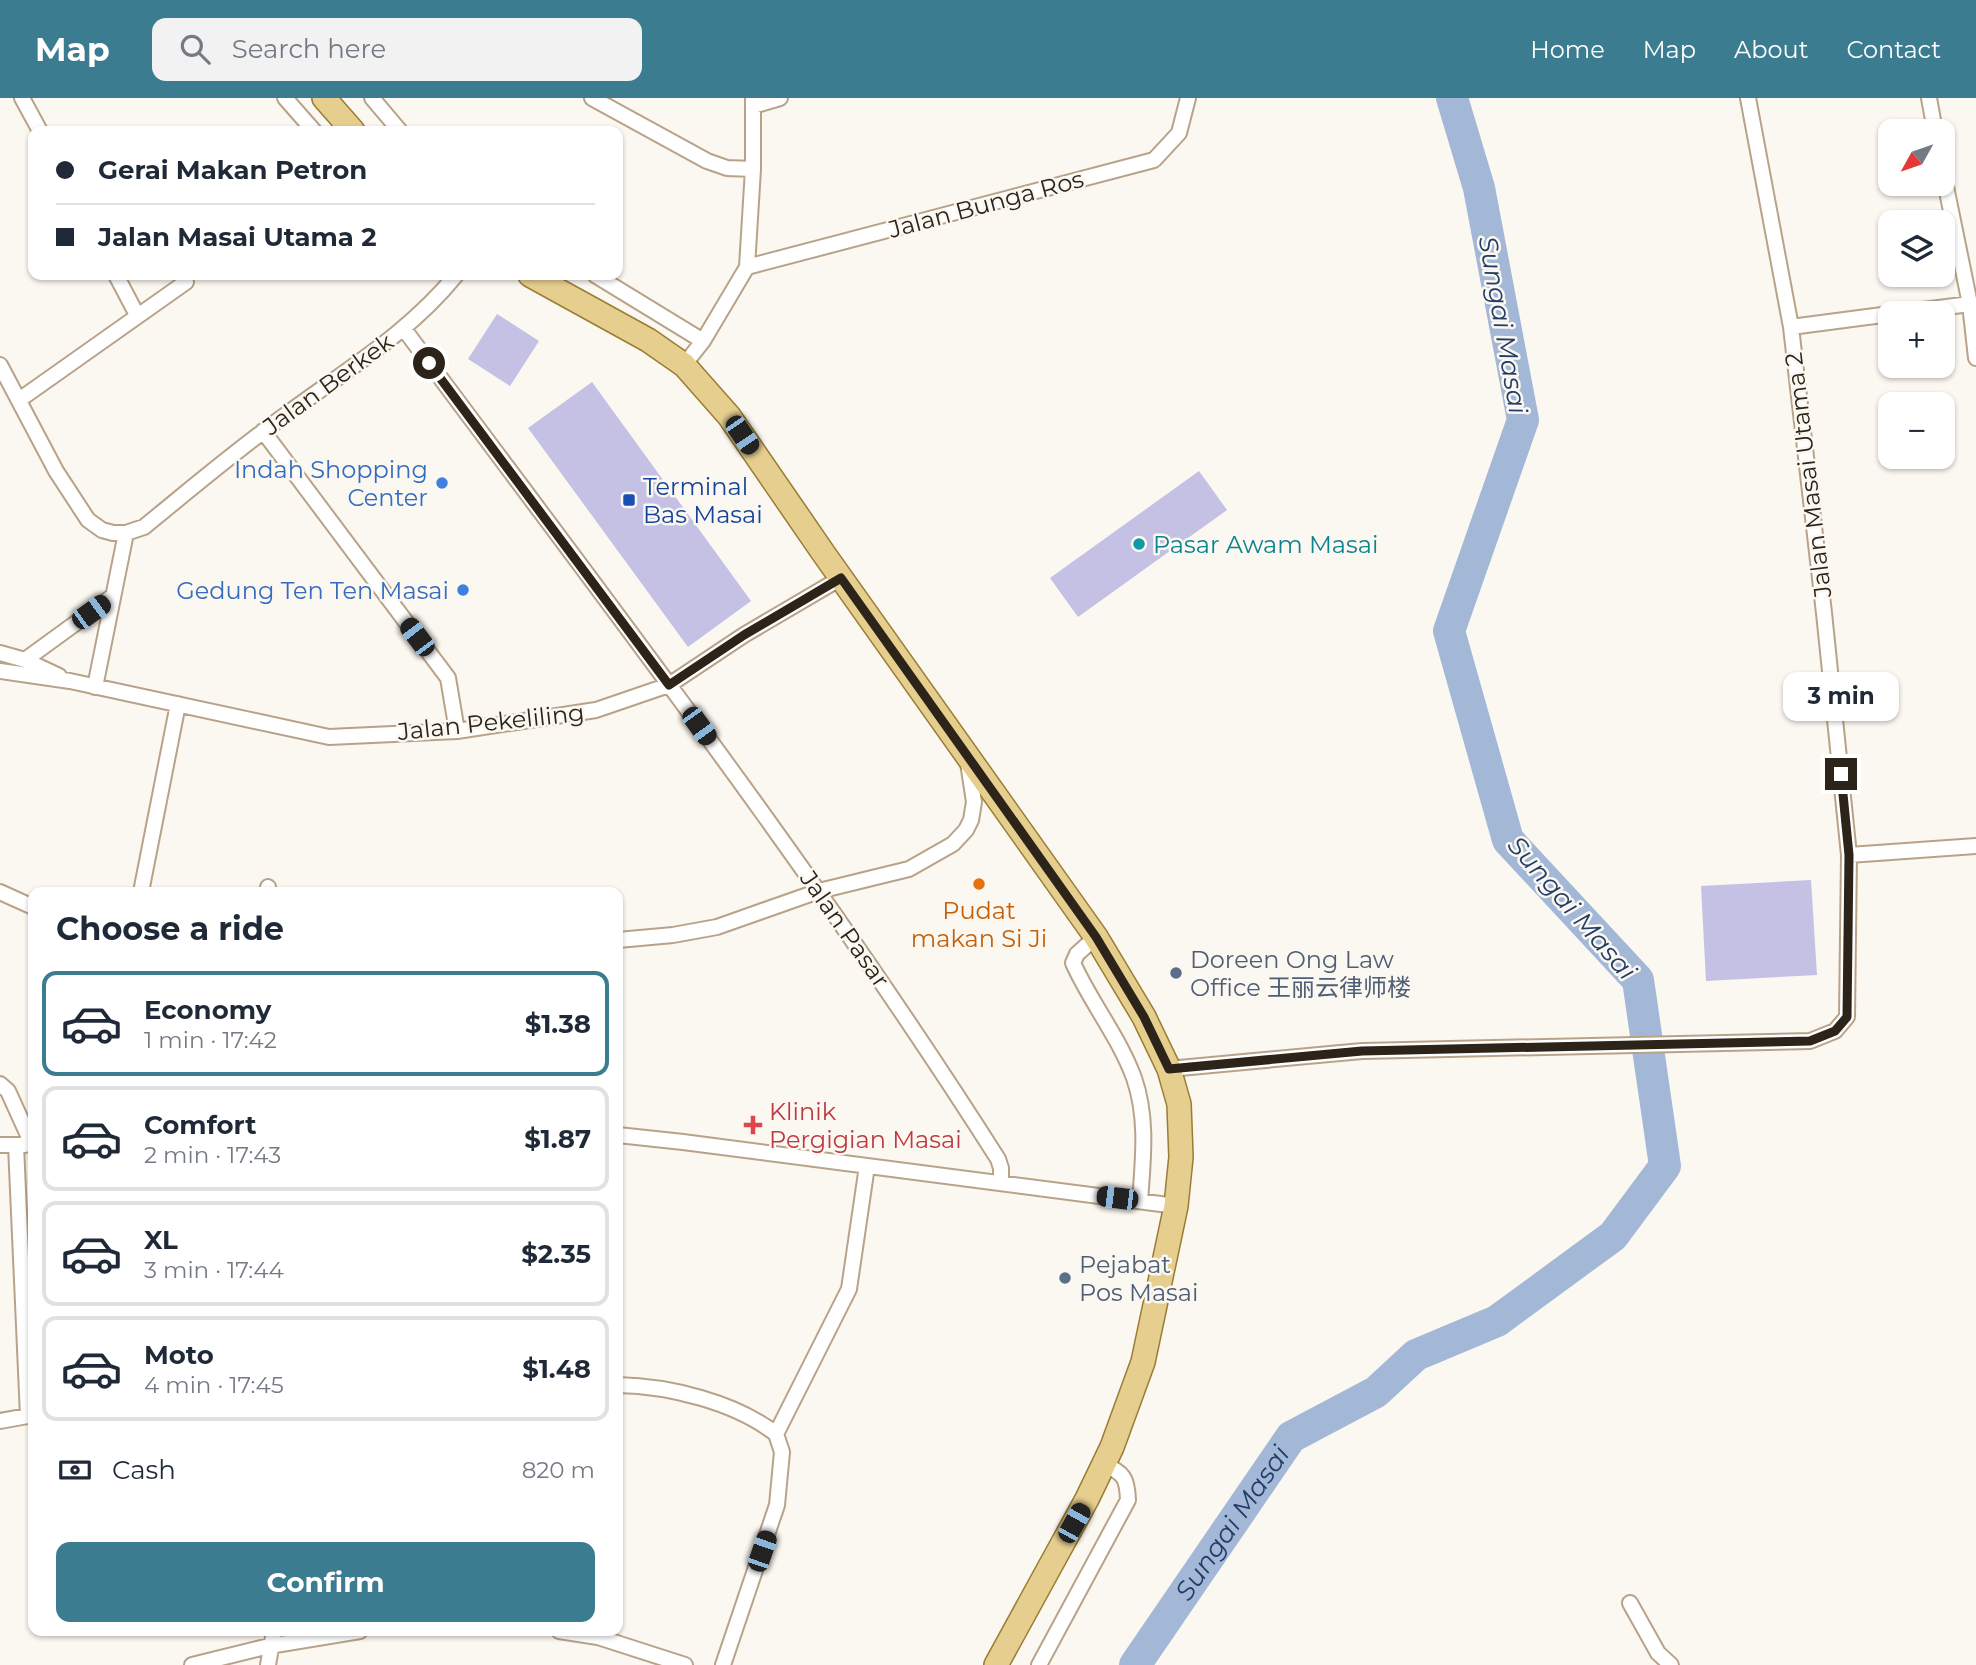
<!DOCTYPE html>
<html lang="en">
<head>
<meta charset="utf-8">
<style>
  body { margin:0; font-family:Montserrat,"Noto Sans SC",sans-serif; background:#f2f2f3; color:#1f2937; height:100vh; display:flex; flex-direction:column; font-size:26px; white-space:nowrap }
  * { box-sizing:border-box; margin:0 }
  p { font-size:23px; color:#747a83 }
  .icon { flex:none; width:38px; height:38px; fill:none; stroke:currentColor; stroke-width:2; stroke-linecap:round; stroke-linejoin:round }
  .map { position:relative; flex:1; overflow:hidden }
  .panel { position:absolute; left:28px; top:789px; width:595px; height:749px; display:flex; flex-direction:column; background:#fff; border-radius:14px; box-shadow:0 2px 5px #0004 }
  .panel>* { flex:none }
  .guide { position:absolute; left:28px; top:28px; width:595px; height:154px; border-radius:14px; box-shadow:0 2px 5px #0004; display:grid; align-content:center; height:154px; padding:0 28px; background:#fff }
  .needle { width:46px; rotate:230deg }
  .controls { position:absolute; left:1878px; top:21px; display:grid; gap:14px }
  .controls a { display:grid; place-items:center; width:77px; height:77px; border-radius:14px; background:#fff; box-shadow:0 2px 5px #0004; font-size:35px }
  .end { position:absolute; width:32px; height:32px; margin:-16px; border:9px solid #2c2419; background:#fff; box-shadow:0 0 0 4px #fff }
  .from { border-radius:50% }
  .bubble { position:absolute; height:49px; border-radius:14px; background:#fff; box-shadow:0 2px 5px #0004; font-size:23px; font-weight:700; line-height:49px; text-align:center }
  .car { position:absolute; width:21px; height:42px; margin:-21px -10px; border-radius:9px; box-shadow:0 0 5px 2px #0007; background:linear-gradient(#222 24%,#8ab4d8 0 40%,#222 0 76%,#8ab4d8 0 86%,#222 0) }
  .guide b { display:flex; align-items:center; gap:24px; height:66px; font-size:26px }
  .guide b+b { border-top:2px solid #e0e1e3 }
  .guide i { width:18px; height:18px; background:#1f2937 }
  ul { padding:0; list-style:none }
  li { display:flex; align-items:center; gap:21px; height:105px; margin:0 14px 10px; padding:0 14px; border:4px solid #e0e1e3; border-radius:14px }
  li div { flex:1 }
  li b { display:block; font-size:26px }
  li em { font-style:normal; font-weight:700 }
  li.on { border-color:#3c7c90 }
  li>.icon { width:63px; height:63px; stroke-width:1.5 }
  h2 { padding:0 28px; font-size:32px; line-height:84px }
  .pay { display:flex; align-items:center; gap:18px; height:77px; padding:0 28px; font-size:26px }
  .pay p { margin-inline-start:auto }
  .primary-button { display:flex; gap:14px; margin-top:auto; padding:14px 28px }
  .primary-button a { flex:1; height:80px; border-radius:14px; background:#3c7c90; color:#fff; font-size:28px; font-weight:700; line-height:80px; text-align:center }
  header { display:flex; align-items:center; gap:42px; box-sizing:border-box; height:98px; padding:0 35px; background:#3c7c90; color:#fff }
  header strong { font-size:33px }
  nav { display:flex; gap:38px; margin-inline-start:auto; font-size:24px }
  .search { width:490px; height:63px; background:#f2f2f3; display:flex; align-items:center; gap:18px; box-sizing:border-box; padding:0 24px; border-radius:14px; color:#747a83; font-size:26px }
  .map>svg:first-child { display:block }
</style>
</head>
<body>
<header>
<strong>Map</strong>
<div class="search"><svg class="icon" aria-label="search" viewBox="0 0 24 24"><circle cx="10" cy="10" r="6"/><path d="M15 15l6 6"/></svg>Search here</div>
<nav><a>Home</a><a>Map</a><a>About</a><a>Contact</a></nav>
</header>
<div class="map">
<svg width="1976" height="1567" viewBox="0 0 1976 1567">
  <rect width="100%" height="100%" fill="#fbf7f1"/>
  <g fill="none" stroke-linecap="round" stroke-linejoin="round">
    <path stroke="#a3b7d7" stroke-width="32" id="s1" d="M1135 1567 1291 1339 1376 1294 1416 1257 1497 1223 1613 1138 1665 1068 1638 882 1508 742 1449 533 1523 322 1479 90 1452 0"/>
  </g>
  <path fill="#c4c1e5" d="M497 216 539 243 510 288 468 261Z
    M592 284 751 503 688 549 528 330Z
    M1199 373 1227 412 1078 519 1050 480Z
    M1811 782 1817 877 1706 883 1701 788Z"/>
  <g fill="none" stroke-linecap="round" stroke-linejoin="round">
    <g stroke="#b8a389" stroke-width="18">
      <path id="minor" d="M22 0 40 33
        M285 0 314 33
        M372 0 400 33
        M592 0 707 63 727 70 753 71
        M1929 0 1935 33
        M753 8 780 0
        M1942 69 1970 206 1976 260
        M747 169 1154 62 1179 35 1188 0
        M116 177 137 217
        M595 177 703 243
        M1899 215 1970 206
        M1791 229 1890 216
        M404 231C607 504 815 773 998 1061L1001 1070V1085
        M0 267 56 373 88 422 102 432 113 435H126L144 429C192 390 240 349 291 313 348 271 411 233 456 177
        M684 267 703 243 747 169 753 71V0
        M19 302 186 184
        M263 333 448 580 457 633
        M0 555 25 562 59 578
        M25 562 113 498
        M0 573 70 583 329 639 457 633 596 612 669 587 744 537 841 480
        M95 589 126 435
        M1849 757 1976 748
        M0 794 33 809
        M141 794 178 606
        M267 794 268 789
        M1096 839 1077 856 1073 865C1091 905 1119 939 1134 980 1148 1020 1143 1062 1140 1103
        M618 842 673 837 717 829 819 793 909 771 953 746 966 732 971 722 974 704 968 665
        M1169 971 1362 953 1810 943 1835 933 1847 919 1849 757 1824 515 1791 229 1748 0
        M0 986 8 993 32 1046
        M618 1037 683 1044 1176 1108
        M0 1047H25
        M16 1047 28 1318
        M618 1287C669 1288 735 1304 776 1336
        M0 1323 33 1317
        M776 1336 849 1191 867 1068
        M1630 1505 1658 1555 1671 1567
        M559 1533 598 1539 685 1567
        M192 1567 269 1548 360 1533
        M268 1567 274 1533
        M723 1567 777 1407 782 1354 776 1336
        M1039 1567 1128 1402C1127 1379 1124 1376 1104 1366"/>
    </g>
    <g stroke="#9a7d34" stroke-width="26">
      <path id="primary" d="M324 0 353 33
        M530 177 648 242 684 267 729 318 824 456 1096 839 1144 919 1169 971 1179 1006 1181 1059 1176 1108 1143 1264 1112 1349 1087 1401 996 1567"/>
    </g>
    <use href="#minor" stroke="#fff" stroke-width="14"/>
    <use href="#primary" stroke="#e6ce8e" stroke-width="23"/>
  </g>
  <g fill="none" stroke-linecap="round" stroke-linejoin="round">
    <path stroke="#2c2419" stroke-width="9" d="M429 265 669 587 744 537 841 480 1096 839 1144 919 1169 971 1362 953 1810 943 1835 933 1847 919 1849 757 1841 676"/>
  </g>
  <g fill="#3f7fe0" stroke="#fbf7f1" stroke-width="2.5">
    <circle cx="442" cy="385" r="7"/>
    <circle cx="463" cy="492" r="7"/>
  </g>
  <rect fill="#1a4fb4" stroke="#fbf7f1" stroke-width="2.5" x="622" y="395" width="14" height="14" rx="3.5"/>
  <circle fill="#0f9aa8" stroke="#fbf7f1" stroke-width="2.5" cx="1139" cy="446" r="7"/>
  <circle fill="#e8710a" stroke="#fbf7f1" stroke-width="2.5" cx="979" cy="786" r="7"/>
  <g fill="#5c6f8a" stroke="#fbf7f1" stroke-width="2.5">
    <circle cx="1176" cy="875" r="7"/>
    <circle cx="1065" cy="1180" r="7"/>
  </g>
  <path fill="#e0444e" stroke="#fbf7f1" stroke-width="2.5" d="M749.5 1016.5h7v7h7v7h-7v7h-7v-7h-7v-7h7z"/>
  <g text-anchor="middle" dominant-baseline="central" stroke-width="5" stroke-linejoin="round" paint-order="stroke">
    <g font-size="24" fill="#2c2419" stroke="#fbf7f1">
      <text transform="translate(986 106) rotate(-15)">Jalan Bunga Ros</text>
      <text transform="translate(328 286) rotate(-36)">Jalan Berkek</text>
      <text transform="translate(1808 377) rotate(-97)">Jalan Masai Utama 2</text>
      <text transform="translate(491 624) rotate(-6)">Jalan Pekeliling</text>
      <text transform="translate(845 831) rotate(55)">Jalan Pasar</text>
    </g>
    <g font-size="24" fill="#366cbe" stroke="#fbf7f1" text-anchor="end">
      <text x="428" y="371">Indah Shopping<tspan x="428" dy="28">Center</tspan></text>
      <text x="449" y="492">Gedung Ten Ten Masai</text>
    </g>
    <g font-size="24" fill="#164399" stroke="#fbf7f1" text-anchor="start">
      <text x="643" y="388">Terminal<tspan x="643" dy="28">Bas Masai</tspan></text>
    </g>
    <g font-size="24" fill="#0d838f" stroke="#fbf7f1" text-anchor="start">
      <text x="1153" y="446">Pasar Awam Masai</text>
    </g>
    <g font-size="24" fill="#c56008" stroke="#fbf7f1">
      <text x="979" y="812">Pudat<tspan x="979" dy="28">makan Si Ji</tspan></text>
    </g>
    <g font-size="24" fill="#4e5e75" stroke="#fbf7f1" text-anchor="start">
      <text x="1190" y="861">Doreen Ong Law<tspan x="1190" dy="28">Office 王丽云律师楼</tspan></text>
      <text x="1079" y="1166">Pejabat<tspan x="1079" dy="28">Pos Masai</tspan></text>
    </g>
    <g font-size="24" fill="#be3a42" stroke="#fbf7f1" text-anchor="start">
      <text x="769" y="1013">Klinik<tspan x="769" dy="28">Pergigian Masai</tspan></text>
    </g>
    <g font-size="26" font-style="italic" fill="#223d67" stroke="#fbf7f1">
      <text transform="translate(1503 227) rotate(80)">Sungai Masai</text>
      <text transform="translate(1572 810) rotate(49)">Sungai Masai</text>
      <text stroke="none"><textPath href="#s1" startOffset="172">Sungai Masai</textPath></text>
    </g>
  </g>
</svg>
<div class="controls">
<a><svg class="needle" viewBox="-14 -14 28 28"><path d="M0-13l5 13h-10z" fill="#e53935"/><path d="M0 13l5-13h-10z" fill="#747a83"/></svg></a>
<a><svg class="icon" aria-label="layers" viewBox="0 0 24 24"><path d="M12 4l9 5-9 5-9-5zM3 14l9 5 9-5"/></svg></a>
<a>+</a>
<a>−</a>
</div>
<i class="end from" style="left:429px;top:265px"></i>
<i class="end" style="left:1841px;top:676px"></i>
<div class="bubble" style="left:1783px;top:574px;width:116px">3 min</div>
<i class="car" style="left:742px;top:337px;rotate:146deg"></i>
<i class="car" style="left:91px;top:514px;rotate:54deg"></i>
<i class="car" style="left:417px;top:539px;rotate:323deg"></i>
<i class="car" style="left:699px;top:628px;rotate:144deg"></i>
<i class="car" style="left:1117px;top:1100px;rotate:277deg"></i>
<i class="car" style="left:1074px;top:1425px;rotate:29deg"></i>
<i class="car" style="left:762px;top:1453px;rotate:19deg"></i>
<div class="guide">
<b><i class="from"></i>Gerai Makan Petron</b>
<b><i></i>Jalan Masai Utama 2</b>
</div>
<section class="panel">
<h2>Choose a ride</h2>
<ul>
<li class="on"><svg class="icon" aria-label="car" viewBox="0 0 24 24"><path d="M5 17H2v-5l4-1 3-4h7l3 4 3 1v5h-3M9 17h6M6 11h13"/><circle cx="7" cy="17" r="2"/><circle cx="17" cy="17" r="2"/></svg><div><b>Economy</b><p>1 min · 17:42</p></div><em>$1.38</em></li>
<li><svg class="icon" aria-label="car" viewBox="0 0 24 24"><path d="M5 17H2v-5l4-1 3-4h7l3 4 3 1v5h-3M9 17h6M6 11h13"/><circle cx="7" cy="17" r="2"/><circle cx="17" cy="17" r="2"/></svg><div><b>Comfort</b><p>2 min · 17:43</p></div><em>$1.87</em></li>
<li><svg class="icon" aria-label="car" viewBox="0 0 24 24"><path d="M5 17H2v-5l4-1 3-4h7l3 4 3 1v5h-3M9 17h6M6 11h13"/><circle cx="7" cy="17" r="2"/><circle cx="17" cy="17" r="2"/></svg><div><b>XL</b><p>3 min · 17:44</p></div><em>$2.35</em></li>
<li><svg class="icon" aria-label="car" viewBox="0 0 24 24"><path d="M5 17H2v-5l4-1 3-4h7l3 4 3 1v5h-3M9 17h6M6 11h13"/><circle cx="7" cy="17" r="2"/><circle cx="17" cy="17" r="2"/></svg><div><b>Moto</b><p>4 min · 17:45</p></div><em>$1.48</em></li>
</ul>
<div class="pay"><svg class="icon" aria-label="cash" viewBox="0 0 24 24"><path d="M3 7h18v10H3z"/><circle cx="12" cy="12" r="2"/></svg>Cash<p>820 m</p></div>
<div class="primary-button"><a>Confirm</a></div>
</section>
</div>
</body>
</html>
